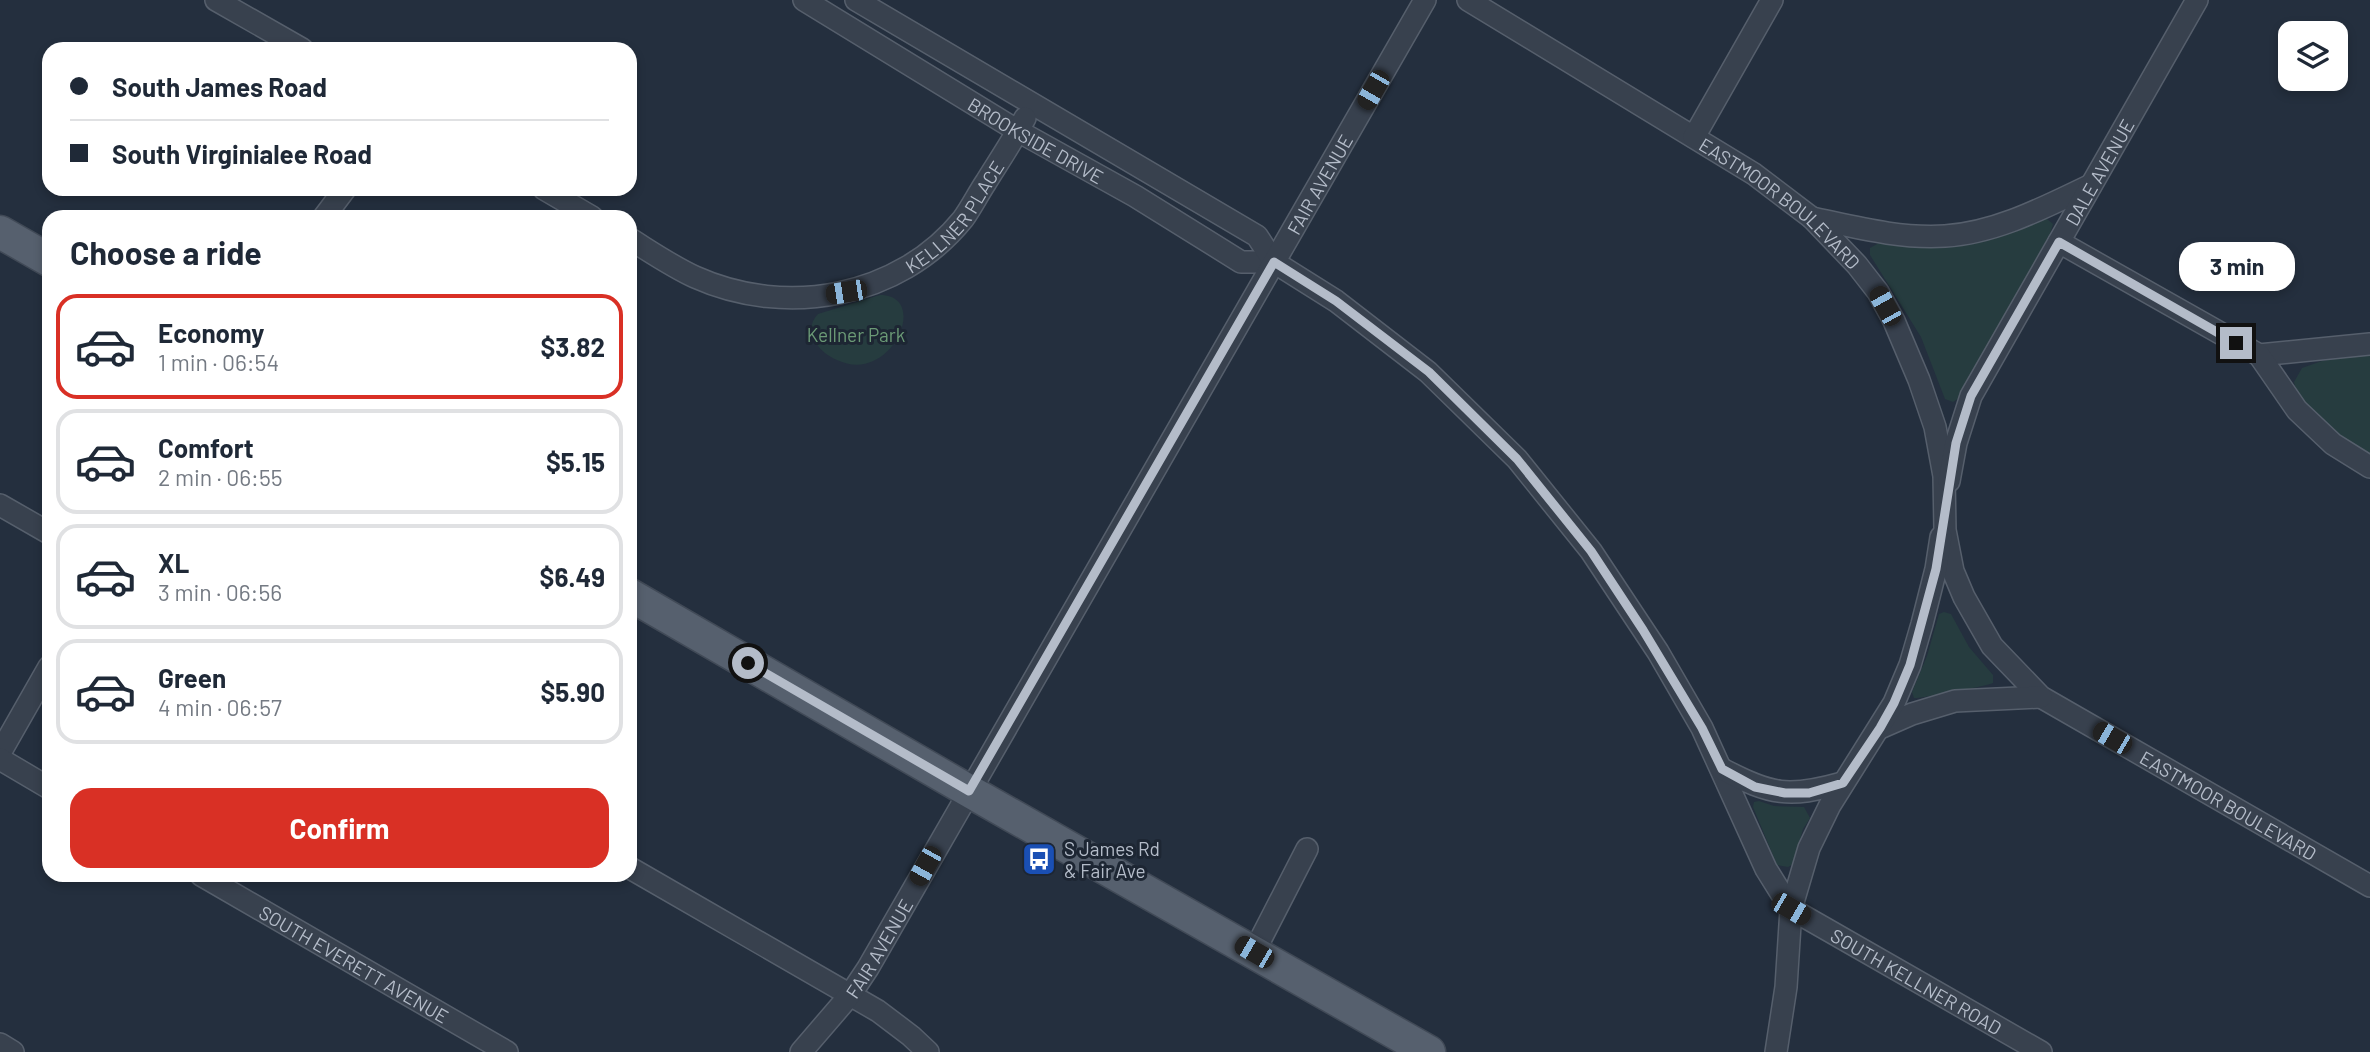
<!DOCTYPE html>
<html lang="en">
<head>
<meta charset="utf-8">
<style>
  body { margin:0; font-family:Barlow,sans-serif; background:#f2f2f3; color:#1f2937; height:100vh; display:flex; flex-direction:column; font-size:26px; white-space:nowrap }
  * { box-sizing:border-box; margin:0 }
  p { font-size:23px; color:#747a83 }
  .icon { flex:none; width:38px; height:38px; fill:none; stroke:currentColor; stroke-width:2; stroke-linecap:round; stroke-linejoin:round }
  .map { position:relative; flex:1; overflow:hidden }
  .drawer { position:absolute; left:42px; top:210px; width:595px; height:672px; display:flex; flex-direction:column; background:#fff; border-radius:21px; box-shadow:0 4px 10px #0003 }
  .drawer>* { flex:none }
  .banner { position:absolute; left:42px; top:42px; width:595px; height:154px; border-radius:21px; box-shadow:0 4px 10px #0003; display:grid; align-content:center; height:154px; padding:0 28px; background:#fff }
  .tools { position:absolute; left:2278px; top:21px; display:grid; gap:14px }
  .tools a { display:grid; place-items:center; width:70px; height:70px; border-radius:14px; background:#fff; box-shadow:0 4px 10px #0003; font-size:35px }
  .end { position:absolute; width:32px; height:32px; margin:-16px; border:9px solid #b4bcc9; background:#111; box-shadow:0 0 0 4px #111 }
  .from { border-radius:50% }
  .bubble { position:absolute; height:49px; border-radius:21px; background:#fff; box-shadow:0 4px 10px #0003; font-size:23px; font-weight:700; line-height:49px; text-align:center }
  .car { position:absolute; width:21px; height:42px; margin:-21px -10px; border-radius:9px; box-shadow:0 0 5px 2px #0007; background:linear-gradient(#222 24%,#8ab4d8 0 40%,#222 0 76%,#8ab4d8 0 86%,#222 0) }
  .banner b { display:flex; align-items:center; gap:24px; height:66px; font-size:26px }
  .banner b+b { border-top:2px solid #e0e1e3 }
  .banner i { width:18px; height:18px; background:#1f2937 }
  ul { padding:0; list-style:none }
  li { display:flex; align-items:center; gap:21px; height:105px; margin:0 14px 10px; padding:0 14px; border:4px solid #e0e1e3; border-radius:21px }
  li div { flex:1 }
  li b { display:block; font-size:26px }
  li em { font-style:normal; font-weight:700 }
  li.current { border-color:#d93025 }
  li>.icon { width:63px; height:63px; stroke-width:1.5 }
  h2 { padding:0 28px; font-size:32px; line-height:84px }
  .cta { display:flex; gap:14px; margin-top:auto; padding:14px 28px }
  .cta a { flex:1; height:80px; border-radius:21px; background:#d93025; color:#fff; font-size:28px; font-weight:700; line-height:80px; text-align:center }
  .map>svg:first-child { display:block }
</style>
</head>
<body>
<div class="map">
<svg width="2370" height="1052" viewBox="0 0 2370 1052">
  <rect width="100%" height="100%" fill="#242f3e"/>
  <path fill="#263c3f" d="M2042 218 2047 219 2053 224 2050 234 1959 398 1953 402 1945 399 1921 337 1870 255V248L1879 243C1920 249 1962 249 2002 236 2016 231 2029 224 2042 218Z
    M880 295C931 295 891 386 837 360 828 356 821 351 816 343 809 333 810 322 818 314Z
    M2350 356H2370V454C2344 439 2300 414 2294 382L2302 368 2322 361Z
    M1944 612 1951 614 1969 647 1993 675V683C1987 686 1919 699 1914 698L1912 692 1927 656 1939 614Z
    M1759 801 1774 806 1804 807 1810 818 1803 829 1793 864 1788 867 1777 865 1753 807 1754 802Z"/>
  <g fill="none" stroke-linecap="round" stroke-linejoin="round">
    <g stroke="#565f6c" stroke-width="24">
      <g id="street">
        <path d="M216 0 302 49"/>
        <path id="s1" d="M804 0 1018 131 1135 196 1241 262H1274"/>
        <path id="s2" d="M856 0 1257 236 1274 262 1336 301 1428 372 1517 459 1591 551 1658 652 1702 728 1766 869 1791 909 2041 1052"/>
        <path id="s3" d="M1468 0 1754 174 1812 218 1857 265 1878 292 1894 321 1919 380 1935 427 1944 476 1945 530 1953 571 1964 597 1992 646 2041 697 2370 886"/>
        <path d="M1694 137 1772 0"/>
        <path d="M544 189 592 217"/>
        <path d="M324 217 345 189"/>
        <path d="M1812 218C1855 227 1900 239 1945 236 1996 233 2045 207 2091 185"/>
        <path id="s4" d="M630 239C651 252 673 267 695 277 786 318 899 298 963 219 971 208 978 194 986 182 999 161 1013 140 1025 118"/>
        <path d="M2059 242 2259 355 2370 344"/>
        <path d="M2259 355 2297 410 2333 444 2370 467"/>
        <path id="s5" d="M1949 481 1956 443 1971 396 2197 0"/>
        <path d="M0 505 49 533"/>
        <path d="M1880 728 1912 714 1955 701 2041 697"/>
        <path d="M0 753 49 667"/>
        <path d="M0 759 49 788"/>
        <path d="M1722 769C1771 795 1789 798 1842 783"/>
        <path d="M630 868 878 1011 911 1036 928 1052"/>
        <path id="s6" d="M201 875 507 1052"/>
        <path d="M1254 952 1307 849"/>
        <path d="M0 1044 13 1052"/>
        <path id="s7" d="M801 1052 850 995 868 968 1425 0"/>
        <path d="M1776 1052 1786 987 1791 909 1809 848 1830 805 1894 703 1910 665 1922 624 1936 569 1941 537"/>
      </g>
    </g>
    <g stroke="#414a57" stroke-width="35">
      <path id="primary" d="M0 232 49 260
        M630 595 969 791 1429 1052"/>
    </g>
    <use href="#street" stroke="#38414e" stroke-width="21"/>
    <use href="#primary" stroke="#56606e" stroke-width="32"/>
  </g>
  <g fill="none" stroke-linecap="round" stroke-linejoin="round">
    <path stroke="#b4bcc9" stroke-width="9" d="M748 663 969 791 1274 262 1336 301 1429 372 1517 459 1591 551 1643 630 1702 728 1722 769 1755 787 1785 793H1809L1843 783 1880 728 1894 703 1910 665 1936 569 1956 443 1971 396 2059 242 2236 343"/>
  </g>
  <defs>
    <g id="bus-square" transform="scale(1.75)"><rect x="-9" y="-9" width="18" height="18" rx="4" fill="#1a4fb4" stroke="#1d2633"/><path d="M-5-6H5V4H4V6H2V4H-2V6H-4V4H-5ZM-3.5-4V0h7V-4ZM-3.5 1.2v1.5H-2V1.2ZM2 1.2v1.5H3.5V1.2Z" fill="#fff"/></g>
  </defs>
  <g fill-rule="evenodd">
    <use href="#bus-square" x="1039" y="859"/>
  </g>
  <g text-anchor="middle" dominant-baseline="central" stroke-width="6" stroke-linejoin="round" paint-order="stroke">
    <g font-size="19" fill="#b4bcc9" stroke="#1d2633">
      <text stroke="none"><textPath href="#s1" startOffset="271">BROOKSIDE DRIVE</textPath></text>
      <text stroke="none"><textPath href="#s5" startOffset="346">DALE AVENUE</textPath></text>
      <text stroke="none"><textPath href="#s7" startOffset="1012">FAIR AVENUE</textPath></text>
      <text stroke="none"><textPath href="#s3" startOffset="373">EASTMOOR BOULEVARD</textPath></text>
      <text stroke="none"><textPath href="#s4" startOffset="366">KELLNER PLACE</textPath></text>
      <text stroke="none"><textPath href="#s3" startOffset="1171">EASTMOOR BOULEVARD</textPath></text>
      <text stroke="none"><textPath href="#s7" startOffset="130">FAIR AVENUE</textPath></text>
      <text stroke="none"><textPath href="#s6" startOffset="177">SOUTH EVERETT AVENUE</textPath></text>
      <text stroke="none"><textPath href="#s2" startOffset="1484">SOUTH KELLNER ROAD</textPath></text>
    </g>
    <g font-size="19" fill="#6b9a76" stroke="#1d2633">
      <text x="856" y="334">Kellner Park</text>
    </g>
    <g font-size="19" fill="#b4bcc9" stroke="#1d2633" text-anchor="start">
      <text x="1064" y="848">S James Rd<tspan x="1064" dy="22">&amp; Fair Ave</tspan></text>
    </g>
  </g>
</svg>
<div class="tools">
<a><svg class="icon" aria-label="layers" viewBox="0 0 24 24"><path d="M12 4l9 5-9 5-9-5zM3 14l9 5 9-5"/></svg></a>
</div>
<i class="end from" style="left:748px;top:663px"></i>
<i class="end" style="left:2236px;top:343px"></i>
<div class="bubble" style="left:2179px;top:242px;width:116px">3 min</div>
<i class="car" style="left:1373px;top:90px;rotate:210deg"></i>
<i class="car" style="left:846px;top:292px;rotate:261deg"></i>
<i class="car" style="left:1885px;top:306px;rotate:331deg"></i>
<i class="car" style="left:2112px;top:738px;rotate:300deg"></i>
<i class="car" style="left:925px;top:866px;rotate:209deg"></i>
<i class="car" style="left:1791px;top:909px;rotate:120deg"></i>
<i class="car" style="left:1254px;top:952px;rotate:300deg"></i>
<div class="banner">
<b><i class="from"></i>South James Road</b>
<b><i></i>South Virginialee Road</b>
</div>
<section class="drawer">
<h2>Choose a ride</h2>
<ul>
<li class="current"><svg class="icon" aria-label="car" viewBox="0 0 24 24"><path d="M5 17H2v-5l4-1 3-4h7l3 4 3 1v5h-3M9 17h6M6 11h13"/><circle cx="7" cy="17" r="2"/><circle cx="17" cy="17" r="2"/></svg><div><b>Economy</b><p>1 min · 06:54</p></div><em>$3.82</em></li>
<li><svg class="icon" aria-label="car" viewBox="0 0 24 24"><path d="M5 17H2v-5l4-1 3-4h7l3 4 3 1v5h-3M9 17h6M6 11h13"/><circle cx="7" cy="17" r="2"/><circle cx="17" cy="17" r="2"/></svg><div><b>Comfort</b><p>2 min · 06:55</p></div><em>$5.15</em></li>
<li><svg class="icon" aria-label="car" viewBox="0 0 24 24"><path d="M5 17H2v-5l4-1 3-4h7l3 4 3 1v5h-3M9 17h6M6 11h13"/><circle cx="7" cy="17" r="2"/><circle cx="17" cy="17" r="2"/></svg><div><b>XL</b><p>3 min · 06:56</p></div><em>$6.49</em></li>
<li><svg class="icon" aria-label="car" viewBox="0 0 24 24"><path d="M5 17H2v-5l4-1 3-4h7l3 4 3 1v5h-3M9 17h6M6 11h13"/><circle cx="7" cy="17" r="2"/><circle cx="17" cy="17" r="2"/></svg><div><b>Green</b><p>4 min · 06:57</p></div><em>$5.90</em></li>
</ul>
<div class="cta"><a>Confirm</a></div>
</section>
</div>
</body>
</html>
